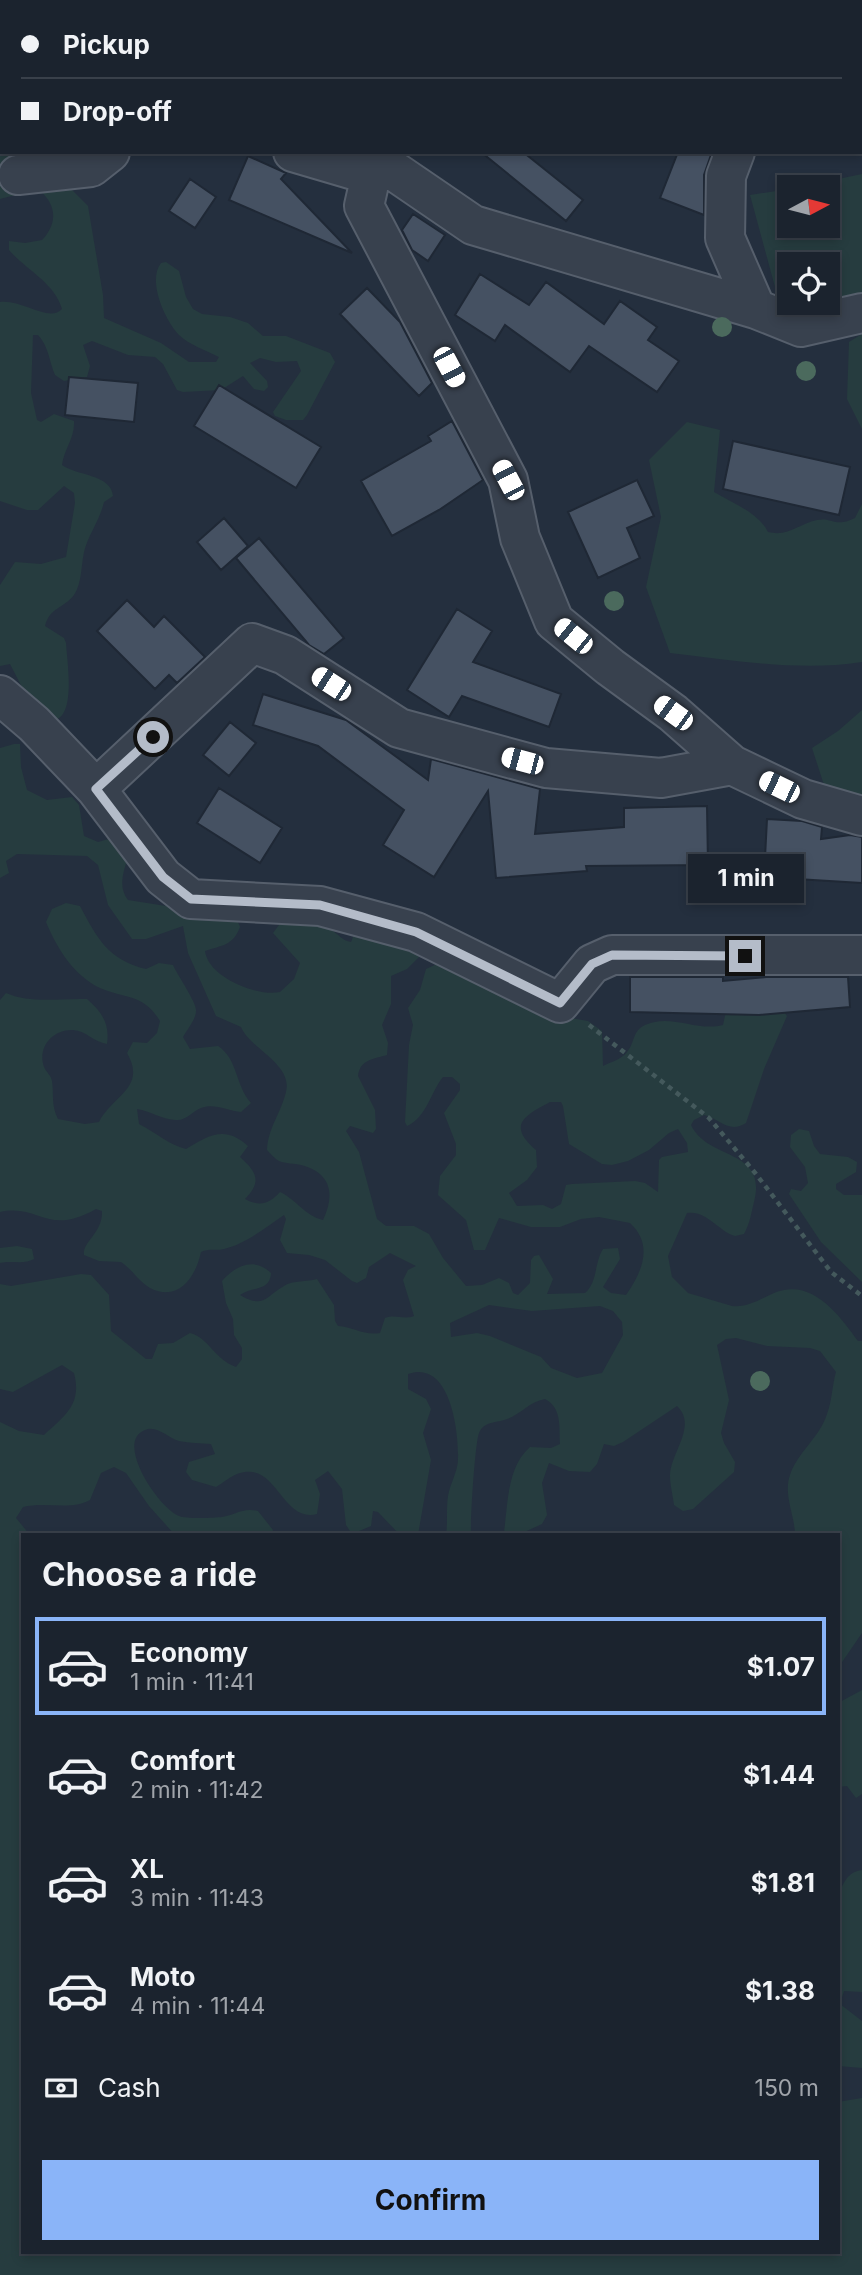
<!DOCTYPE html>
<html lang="en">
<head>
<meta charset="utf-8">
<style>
  body { margin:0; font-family:Inter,sans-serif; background:#242b36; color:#f1f3f6; height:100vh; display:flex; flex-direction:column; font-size:26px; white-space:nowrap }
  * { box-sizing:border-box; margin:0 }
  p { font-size:23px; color:#a0a4aa }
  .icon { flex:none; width:38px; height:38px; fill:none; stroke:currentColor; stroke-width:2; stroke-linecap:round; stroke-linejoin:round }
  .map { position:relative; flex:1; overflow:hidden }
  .side { position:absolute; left:21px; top:1533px; width:819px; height:721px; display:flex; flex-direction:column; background:#1b232e; border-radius:0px; box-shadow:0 4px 10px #0003,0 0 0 2px #39404a }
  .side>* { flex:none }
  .hud { position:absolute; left:0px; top:0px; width:863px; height:154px; box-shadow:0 4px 10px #0003,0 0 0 2px #39404a; display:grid; align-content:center; height:154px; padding:0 21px; background:#1b232e }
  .needle { width:46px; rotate:83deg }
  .buttons { position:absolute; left:777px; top:175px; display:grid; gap:14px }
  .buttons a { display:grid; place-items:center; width:63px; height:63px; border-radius:0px; background:#1b232e; box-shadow:0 4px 10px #0003,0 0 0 2px #39404a; font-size:35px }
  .end { position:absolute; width:32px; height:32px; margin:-16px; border:9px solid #b4bcc9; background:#111; box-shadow:0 0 0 4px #111 }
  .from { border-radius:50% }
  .bubble { position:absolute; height:49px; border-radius:0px; background:#1b232e; box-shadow:0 4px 10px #0003,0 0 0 2px #39404a; font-size:23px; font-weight:700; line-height:49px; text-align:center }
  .car { position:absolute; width:21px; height:42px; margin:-21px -10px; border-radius:9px; box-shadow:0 0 5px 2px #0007; background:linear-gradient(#fff 24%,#345 0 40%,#fff 0 76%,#345 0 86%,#fff 0) }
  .hud b { display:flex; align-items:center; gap:24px; height:66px; font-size:26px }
  .hud b+b { border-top:2px solid #39404a }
  .hud i { width:18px; height:18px; background:#f1f3f6 }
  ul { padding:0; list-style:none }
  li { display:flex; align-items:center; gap:21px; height:98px; margin:0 14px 10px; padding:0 7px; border:4px solid transparent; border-radius:0px }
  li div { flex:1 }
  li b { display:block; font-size:26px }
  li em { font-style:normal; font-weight:700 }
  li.selected { border-color:#8ab4f8 }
  li>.icon { width:63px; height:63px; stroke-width:1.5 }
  h2 { padding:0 21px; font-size:32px; line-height:84px }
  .pay { display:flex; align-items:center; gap:18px; height:77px; padding:0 21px; font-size:26px }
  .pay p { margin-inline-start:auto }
  .cta { display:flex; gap:14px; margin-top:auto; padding:14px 21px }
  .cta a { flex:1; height:80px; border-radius:0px; background:#8ab4f8; color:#111; font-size:28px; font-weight:700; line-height:80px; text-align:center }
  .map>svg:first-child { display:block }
</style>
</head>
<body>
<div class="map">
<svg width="862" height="2275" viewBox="0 0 862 2275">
  <rect width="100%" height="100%" fill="#242f3e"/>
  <path fill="#263c3f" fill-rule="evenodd" d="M0 143 2 152H104L69 187 88 206 103 295 104 318 161 343 189 362H216L219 357C207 351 188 344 179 335 165 320 147 281 161 263L166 262 179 271 186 297 193 309 202 314 230 317 248 323 263 336H286L330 353 335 362 307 415 303 420H286L275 416 273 412 301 371 297 361 276 362 260 358 250 363 267 381 268 387 264 391 254 389 243 376 221 390 183 392 177 390 163 364 155 357 128 355 92 341 83 345 90 366 87 377 64 381 55 375C49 361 49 347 38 335H33L31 393 37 420 41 422 54 414 74 421C75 438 64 449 62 465 77 476 111 474 113 496L104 502C100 520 88 535 84 552 81 566 82 583 74 595 63 609 50 607 45 626L64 638 66 643C67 661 76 714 55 720L25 693 10 664 0 666V585L15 562 41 564 66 557 75 503 74 493 64 486 38 510H27L0 501V302C22 299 49 323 62 309 55 283 26 270 9 250V241L25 243 42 240C58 223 57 204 38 189L0 199Z
    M862 174V294L814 309 802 303H828V264H789V295L775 287 750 195 789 189V226H828V187H800Z
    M862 334V429L847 399 849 342Z
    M687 422 720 430 714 492C732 503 758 512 768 532 789 537 798 524 817 520 833 517 835 528 855 518L862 504V662C799 672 733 660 670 653L646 587 661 517 649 460Z
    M862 710V795L844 794 824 785 812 748 838 731Z
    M14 744H20L21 767 27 790 47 800 72 797 79 805 84 836 98 842 112 838 128 858C123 872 118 887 128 900L236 917 240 927C233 946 222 945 205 951 208 977 257 997 280 992L294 979 300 963 273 933 279 925C296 922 315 922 331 930 339 934 342 941 351 942L355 932 416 952 419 957 407 969 391 976V1004L382 1025 388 1043 387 1055C374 1059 360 1059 358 1076L375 1110 376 1129 373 1133 350 1126 346 1131 359 1152 377 1219 386 1226H414L429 1234 443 1258 466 1286 482 1285 499 1278 509 1283 513 1293 518 1295 530 1283 531 1260 534 1256 539 1255 553 1279 547 1294 585 1293C598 1282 594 1263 603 1249L618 1248 620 1259 603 1287 611 1293 626 1295C642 1272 654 1245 630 1223L599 1217 581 1219 560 1227H531L499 1218 485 1250H474L466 1220 438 1195 440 1176 456 1155V1144L444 1113 460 1090V1084L452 1077H443C430 1093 427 1117 407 1126L405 1122 409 1045 413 1025 408 1008 420 990 426 969 437 964H443L565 1017 588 1021 602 1031 603 1066C611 1062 622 1059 627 1052 635 1043 632 1031 645 1025 671 1013 697 1032 723 1025L732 984 784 1012 787 1016 764 1069 746 1123C729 1134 720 1119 704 1115L694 1120 691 1125C708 1161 768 1148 754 1202 751 1214 750 1223 744 1234L735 1236C718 1231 707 1210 687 1213L668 1256 672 1277 688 1293 732 1306C747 1308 761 1299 774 1293 812 1277 839 1315 858 1341H862V1633L838 1668V1535H795C795 1516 783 1494 790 1475 797 1453 820 1437 827 1414 832 1401 832 1386 836 1372L820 1351 810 1348 767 1346 736 1338 726 1339 717 1345 729 1400 721 1433 724 1443 735 1462 734 1472 693 1509 683 1511 674 1505C673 1496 670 1485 670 1476 670 1453 698 1426 677 1406L623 1442 614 1446 604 1444 597 1464 590 1472 569 1471 549 1463 542 1483 547 1515 542 1524 518 1535 504 1532C508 1503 507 1467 530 1447L551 1448 560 1444C559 1426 562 1408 545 1399 529 1402 521 1414 507 1419 497 1423 484 1421 479 1433 475 1443 470 1521 471 1535H446C448 1522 446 1509 448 1496 450 1484 458 1471 458 1459 459 1431 450 1359 408 1374V1389L426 1399 431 1409 423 1433 431 1460 418 1535H400L378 1512 373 1511 371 1526 352 1534 346 1525 342 1489 328 1471 315 1480 320 1494 317 1514C282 1523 277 1462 240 1473 232 1475 223 1483 216 1487L192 1480 186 1472 189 1462 215 1454 211 1444C201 1443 189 1443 179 1441 168 1438 157 1425 145 1430 114 1441 158 1508 179 1516 185 1519 214 1518 222 1517 235 1515 243 1507 258 1511L273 1530 271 1535H175L149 1506 126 1473 114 1467 101 1473 90 1500C70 1511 46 1501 23 1507L16 1518 30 1535H23V2252H838V2102L862 2098V2275H0V1422L19 1431 44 1435C66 1415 82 1404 74 1373L62 1365 13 1392 0 1389V1284L11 1286 81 1274 91 1275 109 1295 111 1331 146 1359H152L158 1344 173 1343 190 1333C209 1338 214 1359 236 1367L242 1359V1348L234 1335 233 1319 226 1303 222 1281C236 1265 255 1257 271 1273 270 1292 252 1286 240 1295 264 1309 265 1297 284 1286 293 1280 307 1282 317 1279L334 1305 335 1321 338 1326C353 1327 365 1336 380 1333L385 1318C395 1314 404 1320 414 1316L403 1280 408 1270 416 1266 390 1253 369 1267 366 1278 357 1283 352 1281 325 1260 309 1255 287 1253 280 1240 286 1219 284 1215C266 1227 246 1244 224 1249 216 1251 209 1248 201 1252 196 1276 179 1303 150 1288 138 1281 132 1269 121 1262L99 1261 84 1255C82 1242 103 1233 102 1211L96 1209C47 1237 39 1203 0 1212V1000L6 993C31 1004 60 998 87 999 102 1012 110 1024 107 1044 93 1042 87 1031 73 1030 53 1029 37 1047 44 1067 46 1072 51 1075 52 1081 54 1096 51 1105 58 1119L85 1124 99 1122C113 1095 147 1088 127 1053L133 1042 147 1043 157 1033 160 1021C143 993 125 999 100 988 73 975 57 948 46 922L52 909 66 903 80 906C97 938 108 960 146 969L159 963 173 965C178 976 197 1003 196 1011 196 1019 187 1030 183 1037L190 1049 218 1046C238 1059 235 1085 251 1103L241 1112C228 1111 214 1103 201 1108 193 1111 186 1121 176 1120 163 1120 150 1111 137 1109L139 1124C155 1132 169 1145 186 1149 209 1135 225 1125 248 1146L240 1157C257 1172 262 1182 245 1199 260 1207 269 1204 280 1192 297 1200 305 1216 323 1220 335 1195 332 1173 301 1165 294 1163 286 1164 279 1161 275 1159 271 1154 267 1150 268 1128 281 1113 286 1092 293 1064 250 1049 241 1027L216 1016 188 953 183 926 146 939H132L108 905 98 865 87 856 17 854 6 861 9 873 0 878V748ZM550 1102H561L563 1106 569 1144 602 1164 612 1165 628 1161 649 1150 669 1133 678 1129 687 1143 688 1152 662 1157 659 1160 658 1192 645 1183 635 1181 572 1184 566 1185 561 1204 552 1209 543 1205 517 1206 509 1193 527 1180 537 1167 536 1150C507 1125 524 1116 550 1102ZM489 1305 532 1311 600 1306 613 1311 622 1322 623 1335 602 1373 577 1378 551 1368 541 1357 490 1336 477 1333 451 1337 450 1323Z
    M799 1129 809 1131 814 1146 820 1154 848 1157 857 1162 856 1172 836 1184V1189L844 1195H862V1282L821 1242 789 1194 791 1189 801 1191 808 1183 805 1167 790 1147 791 1135Z
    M17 1246 32 1249 34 1259C24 1265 11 1260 0 1263V1248Z
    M862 1690V1794L856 1798 847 1786 838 1787V1703Z
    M862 1870V1992L844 1991 840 2004 862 2021V2068L838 2066V1895C844 1883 847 1872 862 1870Z"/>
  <path fill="#455162" stroke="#1f2835" stroke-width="2" d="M481 152H523L583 200 566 221Z
    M678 152H712L704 175V215L660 198Z
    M248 156 286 173 281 179 352 253 229 200Z
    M190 179 216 197 195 228 169 211Z
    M413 214 445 235 428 261 412 250 402 230Z
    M480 274 529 305 546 282 604 324 620 301 657 327 648 340 679 361 657 392 589 346 570 372 505 325 495 341 455 315Z
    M367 288 400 322 432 383 419 396 340 314Z
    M69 377 138 383 134 422 65 415Z
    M219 385 321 447 296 488 194 426Z
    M452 421 483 480 439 510 392 536 361 481 431 441 428 436Z
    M733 441 850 467 839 515 723 489Z
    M637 480 654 516 627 528 640 558 598 578 568 512Z
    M224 518 248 546 221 570 197 542Z
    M259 538 344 638 324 654 309 645 236 558Z
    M127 600 154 627 164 616 205 657 177 683 169 675 155 689 97 631Z
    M457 609 492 631 473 662 561 694 549 727 462 696 449 717 407 690Z
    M263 694 346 720 428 780 431 759 540 789 535 834 624 827V808L707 806 708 865 586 866 587 871 496 878 488 791 434 877 383 845 404 810 318 746 253 725Z
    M230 722 256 743 229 776 203 755Z
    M219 788 282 828 260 863 197 823Z
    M767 819 802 821 822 827 821 839 850 835 862 837V883L764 877Z
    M630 977H723V981L766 977H848L850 1007 759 1015 630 1012Z"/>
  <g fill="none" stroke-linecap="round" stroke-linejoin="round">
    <g stroke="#565f6c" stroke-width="42">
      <path id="minor" d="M484 0 486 2
        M647 2V0
        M861 14 862 12
        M293 152 371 175
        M735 152 726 176 725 238 756 309 801 327 862 313
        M18 175 91 167 110 152
        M756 309 473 225 391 169 371 175 364 206 508 480 520 538 554 621 610 667 673 713 732 765 803 799 862 816
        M0 695 34 724 96 789 163 877 191 899 320 906 416 932 560 1003 592 964 612 955H862
        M96 789 252 643 285 655 399 728 546 768 661 778 732 765"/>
    </g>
    <path stroke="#44595c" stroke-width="4.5" stroke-dasharray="5 5" stroke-linecap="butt" d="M589 1025 709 1118 756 1174 831 1272 862 1296"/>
    <use href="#minor" stroke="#38414e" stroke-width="38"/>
  </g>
  <g fill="#4b6a5d">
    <circle cx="722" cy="327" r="10"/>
    <circle cx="806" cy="371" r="10"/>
    <circle cx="614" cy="601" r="10"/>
    <circle cx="760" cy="1381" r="10"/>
  </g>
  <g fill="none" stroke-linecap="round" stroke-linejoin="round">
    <path stroke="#b4bcc9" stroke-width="9" d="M153 737 96 789 163 877 191 899 320 905 416 932 560 1003 592 964 612 955 745 956"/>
  </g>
</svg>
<div class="buttons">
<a><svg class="needle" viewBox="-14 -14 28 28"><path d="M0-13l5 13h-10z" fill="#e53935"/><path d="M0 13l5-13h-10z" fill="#a0a4aa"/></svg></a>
<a><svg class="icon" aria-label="locate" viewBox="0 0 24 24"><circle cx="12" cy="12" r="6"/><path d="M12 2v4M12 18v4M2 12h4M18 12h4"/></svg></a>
</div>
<i class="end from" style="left:153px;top:737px"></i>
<i class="end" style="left:745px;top:956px"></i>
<div class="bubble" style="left:688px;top:854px;width:116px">1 min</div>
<i class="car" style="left:449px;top:367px;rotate:152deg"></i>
<i class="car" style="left:508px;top:480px;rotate:332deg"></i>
<i class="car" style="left:573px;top:636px;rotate:309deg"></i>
<i class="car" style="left:331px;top:684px;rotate:303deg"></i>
<i class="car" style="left:673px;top:713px;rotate:306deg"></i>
<i class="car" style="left:522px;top:761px;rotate:285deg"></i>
<i class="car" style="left:779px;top:787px;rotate:296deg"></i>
<div class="hud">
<b><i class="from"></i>Pickup</b>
<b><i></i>Drop-off</b>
</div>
<section class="side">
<h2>Choose a ride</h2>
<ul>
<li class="selected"><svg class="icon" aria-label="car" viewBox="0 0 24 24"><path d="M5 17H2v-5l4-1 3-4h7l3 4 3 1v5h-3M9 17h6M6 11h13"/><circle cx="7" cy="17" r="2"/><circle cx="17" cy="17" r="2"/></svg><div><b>Economy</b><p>1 min · 11:41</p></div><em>$1.07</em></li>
<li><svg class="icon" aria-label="car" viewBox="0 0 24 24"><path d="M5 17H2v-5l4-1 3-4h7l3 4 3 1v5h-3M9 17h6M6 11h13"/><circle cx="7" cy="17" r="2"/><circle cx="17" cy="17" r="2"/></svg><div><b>Comfort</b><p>2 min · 11:42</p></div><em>$1.44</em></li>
<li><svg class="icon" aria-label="car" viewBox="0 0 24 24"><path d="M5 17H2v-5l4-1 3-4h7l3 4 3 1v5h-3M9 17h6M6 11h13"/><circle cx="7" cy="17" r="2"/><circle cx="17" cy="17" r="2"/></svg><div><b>XL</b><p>3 min · 11:43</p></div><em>$1.81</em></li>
<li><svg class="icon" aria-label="car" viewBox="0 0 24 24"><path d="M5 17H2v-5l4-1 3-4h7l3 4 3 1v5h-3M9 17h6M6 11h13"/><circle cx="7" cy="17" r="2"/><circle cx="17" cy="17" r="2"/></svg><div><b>Moto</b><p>4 min · 11:44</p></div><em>$1.38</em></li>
</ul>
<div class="pay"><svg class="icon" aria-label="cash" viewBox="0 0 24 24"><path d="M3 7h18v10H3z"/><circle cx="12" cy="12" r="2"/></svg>Cash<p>150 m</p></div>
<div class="cta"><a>Confirm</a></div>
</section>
</div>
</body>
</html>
